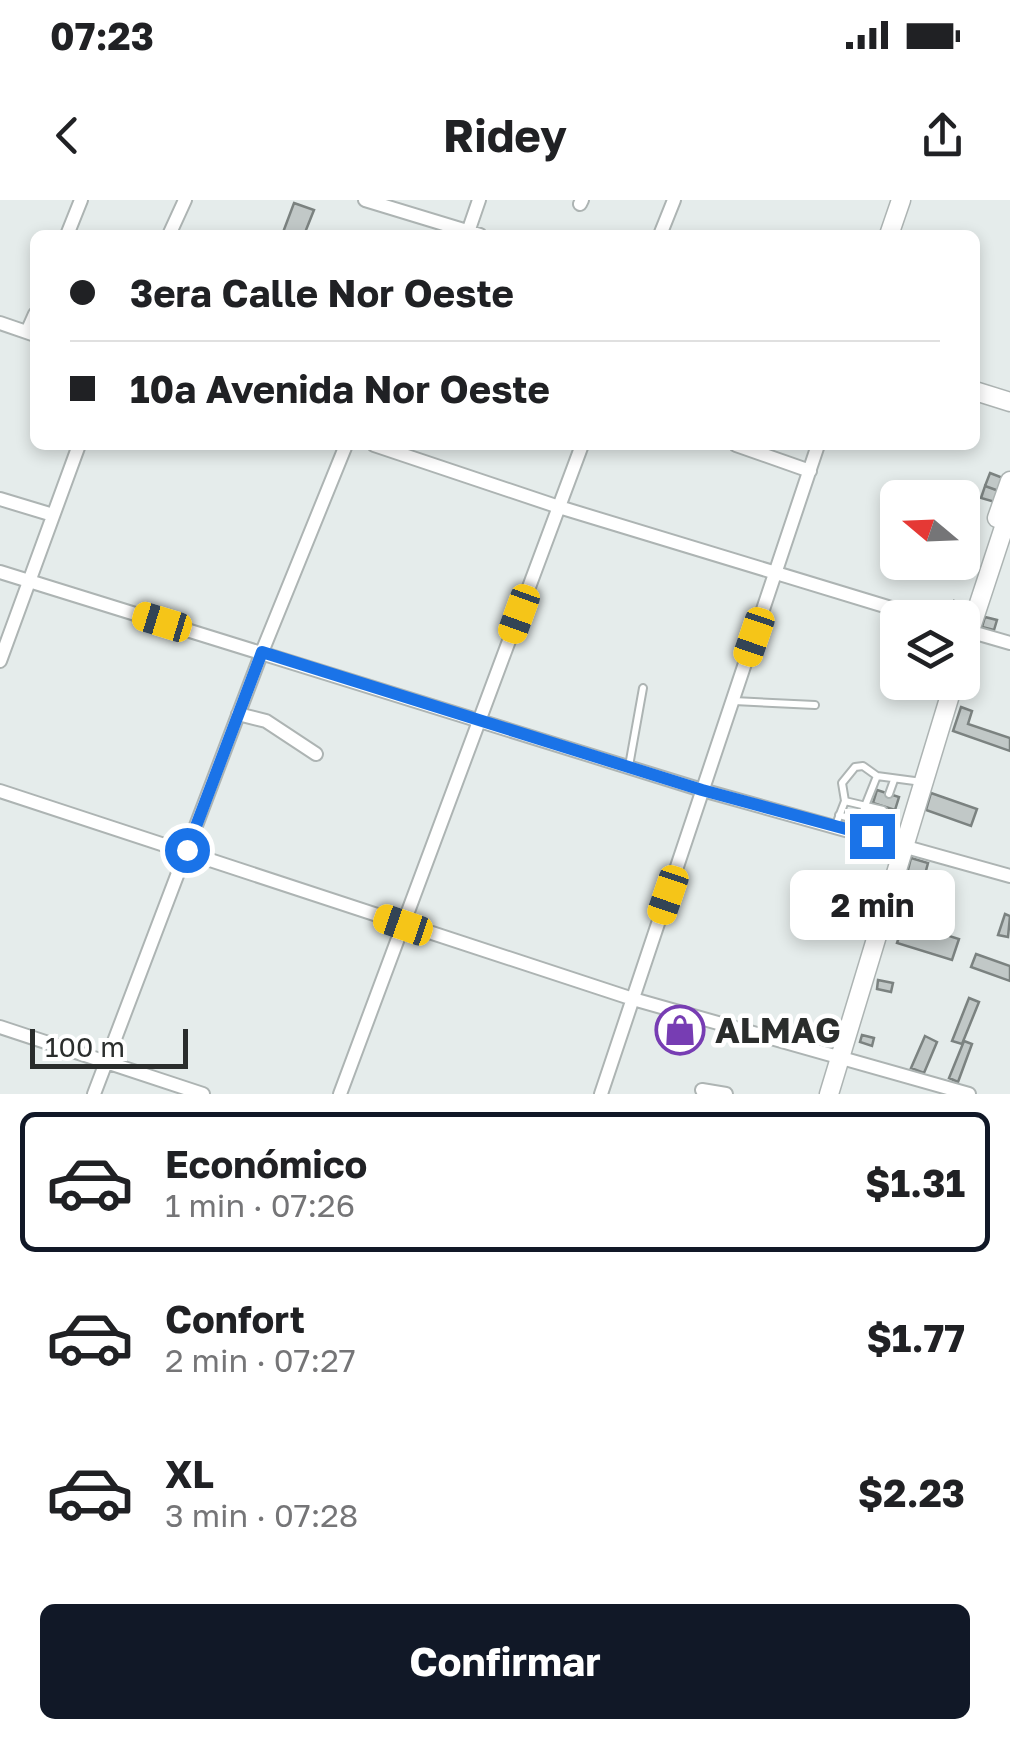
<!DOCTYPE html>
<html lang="es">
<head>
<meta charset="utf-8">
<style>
  body { margin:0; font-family:"Golos Text",sans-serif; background:#f2f2f2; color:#202124; height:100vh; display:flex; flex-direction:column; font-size:38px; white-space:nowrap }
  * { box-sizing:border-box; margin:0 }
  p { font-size:32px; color:#757577 }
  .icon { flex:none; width:55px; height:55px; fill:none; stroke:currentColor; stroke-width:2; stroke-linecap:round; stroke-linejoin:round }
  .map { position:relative; height:894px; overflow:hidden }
  .details { display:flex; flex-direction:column; background:#fff; flex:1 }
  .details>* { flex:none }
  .top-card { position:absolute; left:30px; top:30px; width:950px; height:220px; border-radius:15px; box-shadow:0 5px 15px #0003; display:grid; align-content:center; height:220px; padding:0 40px; background:#fff }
  .needle { width:65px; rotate:289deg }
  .tools { position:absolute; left:880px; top:280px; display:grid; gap:20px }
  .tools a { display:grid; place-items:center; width:100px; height:100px; border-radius:15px; background:#fff; box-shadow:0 5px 15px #0003; font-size:50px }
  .scale { position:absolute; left:30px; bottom:25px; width:158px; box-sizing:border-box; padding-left:10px; border:5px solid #2a2d2c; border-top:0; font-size:28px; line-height:35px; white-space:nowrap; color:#2a2d2c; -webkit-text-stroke:8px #fff; paint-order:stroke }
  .end { position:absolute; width:45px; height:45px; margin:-22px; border:12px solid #1a73e8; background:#fff; box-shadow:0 0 0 5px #fff }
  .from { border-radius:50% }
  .bubble { position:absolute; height:70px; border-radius:15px; background:#fff; box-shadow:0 5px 15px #0003; font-size:32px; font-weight:700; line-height:70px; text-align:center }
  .car { position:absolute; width:30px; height:60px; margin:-30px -15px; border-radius:12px; box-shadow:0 0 8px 2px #0007; background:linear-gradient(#f5c518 24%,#345 0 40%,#f5c518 0 76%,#345 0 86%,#f5c518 0) }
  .top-card b { display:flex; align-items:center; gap:35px; height:95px; font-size:38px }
  .top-card b+b { border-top:2px solid #e0e0e0 }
  .top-card i { width:25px; height:25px; background:#202124 }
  ul { padding:18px 0 0; list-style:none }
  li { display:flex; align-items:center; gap:30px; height:140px; margin:0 20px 15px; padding:0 20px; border:5px solid transparent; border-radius:15px }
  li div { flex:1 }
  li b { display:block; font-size:38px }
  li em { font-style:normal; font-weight:700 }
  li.current { border-color:#111827 }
  li>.icon { width:90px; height:90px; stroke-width:1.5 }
  .primary-button { display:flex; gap:20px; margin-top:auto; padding:20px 40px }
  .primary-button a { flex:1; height:115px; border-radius:15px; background:#111827; color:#fff; font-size:40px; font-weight:700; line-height:115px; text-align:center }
  .status { display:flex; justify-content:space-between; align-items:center; height:70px; padding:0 50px; background:#fff; direction:ltr }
  .status svg { height:28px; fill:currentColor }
  header { display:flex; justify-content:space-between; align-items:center; height:130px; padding:0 40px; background:#fff; font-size:45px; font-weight:700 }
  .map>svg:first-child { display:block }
</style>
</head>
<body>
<div class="status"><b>07:23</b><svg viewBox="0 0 49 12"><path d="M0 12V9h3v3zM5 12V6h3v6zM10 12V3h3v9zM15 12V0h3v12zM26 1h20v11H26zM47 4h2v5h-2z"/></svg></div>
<header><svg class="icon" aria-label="back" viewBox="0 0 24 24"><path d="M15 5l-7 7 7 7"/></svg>Ridey<svg class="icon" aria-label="share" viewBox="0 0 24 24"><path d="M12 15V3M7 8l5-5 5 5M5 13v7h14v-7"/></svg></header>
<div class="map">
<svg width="1010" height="894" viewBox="0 0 1010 894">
  <rect width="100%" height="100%" fill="#e5eceb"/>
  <path fill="#c1c8c7" stroke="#7b8280" stroke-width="2.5" d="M294 3 314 10 304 35H282Z
    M990 273 1003 278 999 291 985 286Z
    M985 286 999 291 995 302 981 298Z
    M954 401 966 404 962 418 951 414Z
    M985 417 997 420 994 430 982 427Z
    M961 507 972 511 968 524 1010 538V551L953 531Z
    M877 590 899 597 895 610 873 603Z
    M931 593 977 609 971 626 926 610Z
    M911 658 928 663 924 678 907 674Z
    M1005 714 1010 716 1008 737 998 735Z
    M904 722 959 739 952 760 897 743Z
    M976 754 1010 766V781L971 767Z
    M878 780 893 783 891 792 877 789Z
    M969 798 979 802 962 844 952 841Z
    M676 822 686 825 683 839 673 836Z
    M862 835 874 838 872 846 860 842Z
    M925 836 937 842 924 873 911 868Z
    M964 841 972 844 958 882 949 878Z"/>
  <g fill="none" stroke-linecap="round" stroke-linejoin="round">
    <g stroke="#adb4b3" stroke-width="10">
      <path id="lane" d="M734 501 815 505
        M629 566 643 488
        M889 594 894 580
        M845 601 842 583 855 567 863 566 877 576
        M839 615 859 621
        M835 627 845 601 883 610
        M903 636 859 621 877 576 922 582"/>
    </g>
    <g stroke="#adb4b3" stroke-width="16">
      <path id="street" d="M365 0 480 35
        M580 4 582 0
        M468 32 479 0
        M67 35 81 0
        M169 35 185 0
        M660 35 674 0
        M0 123 35 135
        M27 132 35 114
        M374 245 559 307 924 418
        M736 245 810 271
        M0 299 53 315
        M0 372 702 590 1010 676
        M965 430 1010 443
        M0 461 79 245
        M238 514 266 521 316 554
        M0 591 633 799 969 894
        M0 827 203 894
        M702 890 726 894
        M94 894 262 452 346 245
        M340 894 582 245
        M601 894 818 245"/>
    </g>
    <g stroke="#adb4b3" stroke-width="21">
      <path id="secondary" d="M889 35 901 0
        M975 191 1010 202
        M997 318 1010 281
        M962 455 1010 309
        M829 894 954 482"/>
    </g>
    <use href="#lane" stroke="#fff" stroke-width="6"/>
    <use href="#street" stroke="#fff" stroke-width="12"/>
    <use href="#secondary" stroke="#fff" stroke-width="18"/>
  </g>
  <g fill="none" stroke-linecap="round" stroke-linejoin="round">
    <path stroke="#1a73e8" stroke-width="12" d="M187 650 262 452 702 590 872 636"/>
  </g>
  <defs>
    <g id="shop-ring" transform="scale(2.5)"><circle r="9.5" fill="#fff" stroke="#773db3" stroke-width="1.5"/><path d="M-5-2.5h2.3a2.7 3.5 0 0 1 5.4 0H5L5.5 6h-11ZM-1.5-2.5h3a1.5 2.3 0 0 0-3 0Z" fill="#773db3"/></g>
  </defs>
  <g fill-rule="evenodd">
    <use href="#shop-ring" x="680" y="830"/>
  </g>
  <g text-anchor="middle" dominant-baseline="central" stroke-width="9" stroke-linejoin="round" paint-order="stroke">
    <g font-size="35" font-weight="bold" fill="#2a2d2c" stroke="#fff" text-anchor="start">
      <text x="715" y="830">ALMAG</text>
    </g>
  </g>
</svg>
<div class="tools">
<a><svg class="needle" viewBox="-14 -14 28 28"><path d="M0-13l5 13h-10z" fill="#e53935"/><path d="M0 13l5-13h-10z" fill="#757577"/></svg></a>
<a><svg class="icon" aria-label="layers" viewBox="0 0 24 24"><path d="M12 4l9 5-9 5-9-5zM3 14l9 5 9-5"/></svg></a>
</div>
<div class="scale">100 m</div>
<i class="end from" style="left:187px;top:650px"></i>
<i class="end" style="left:872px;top:636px"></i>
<div class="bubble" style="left:790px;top:670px;width:165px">2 min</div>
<i class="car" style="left:519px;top:414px;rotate:200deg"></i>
<i class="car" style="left:162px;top:422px;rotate:287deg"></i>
<i class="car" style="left:754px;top:437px;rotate:199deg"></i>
<i class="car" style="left:668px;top:695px;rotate:199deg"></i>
<i class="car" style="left:403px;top:725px;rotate:289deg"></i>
<div class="top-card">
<b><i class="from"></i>3era Calle Nor Oeste</b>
<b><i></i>10a Avenida Nor Oeste</b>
</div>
</div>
<section class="details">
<ul>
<li class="current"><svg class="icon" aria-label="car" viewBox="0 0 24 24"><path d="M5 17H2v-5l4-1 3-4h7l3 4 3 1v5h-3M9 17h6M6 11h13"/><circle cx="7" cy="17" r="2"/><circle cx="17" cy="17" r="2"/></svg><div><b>Económico</b><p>1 min · 07:26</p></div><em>$1.31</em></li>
<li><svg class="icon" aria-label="car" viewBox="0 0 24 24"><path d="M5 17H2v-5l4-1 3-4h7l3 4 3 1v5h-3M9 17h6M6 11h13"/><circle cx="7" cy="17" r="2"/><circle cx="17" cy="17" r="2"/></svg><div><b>Confort</b><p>2 min · 07:27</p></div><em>$1.77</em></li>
<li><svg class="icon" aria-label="car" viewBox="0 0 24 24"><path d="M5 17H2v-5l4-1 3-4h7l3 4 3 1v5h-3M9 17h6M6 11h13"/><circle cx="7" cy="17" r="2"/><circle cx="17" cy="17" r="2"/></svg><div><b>XL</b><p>3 min · 07:28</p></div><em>$2.23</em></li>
</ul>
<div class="primary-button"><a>Confirmar</a></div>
</section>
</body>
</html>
